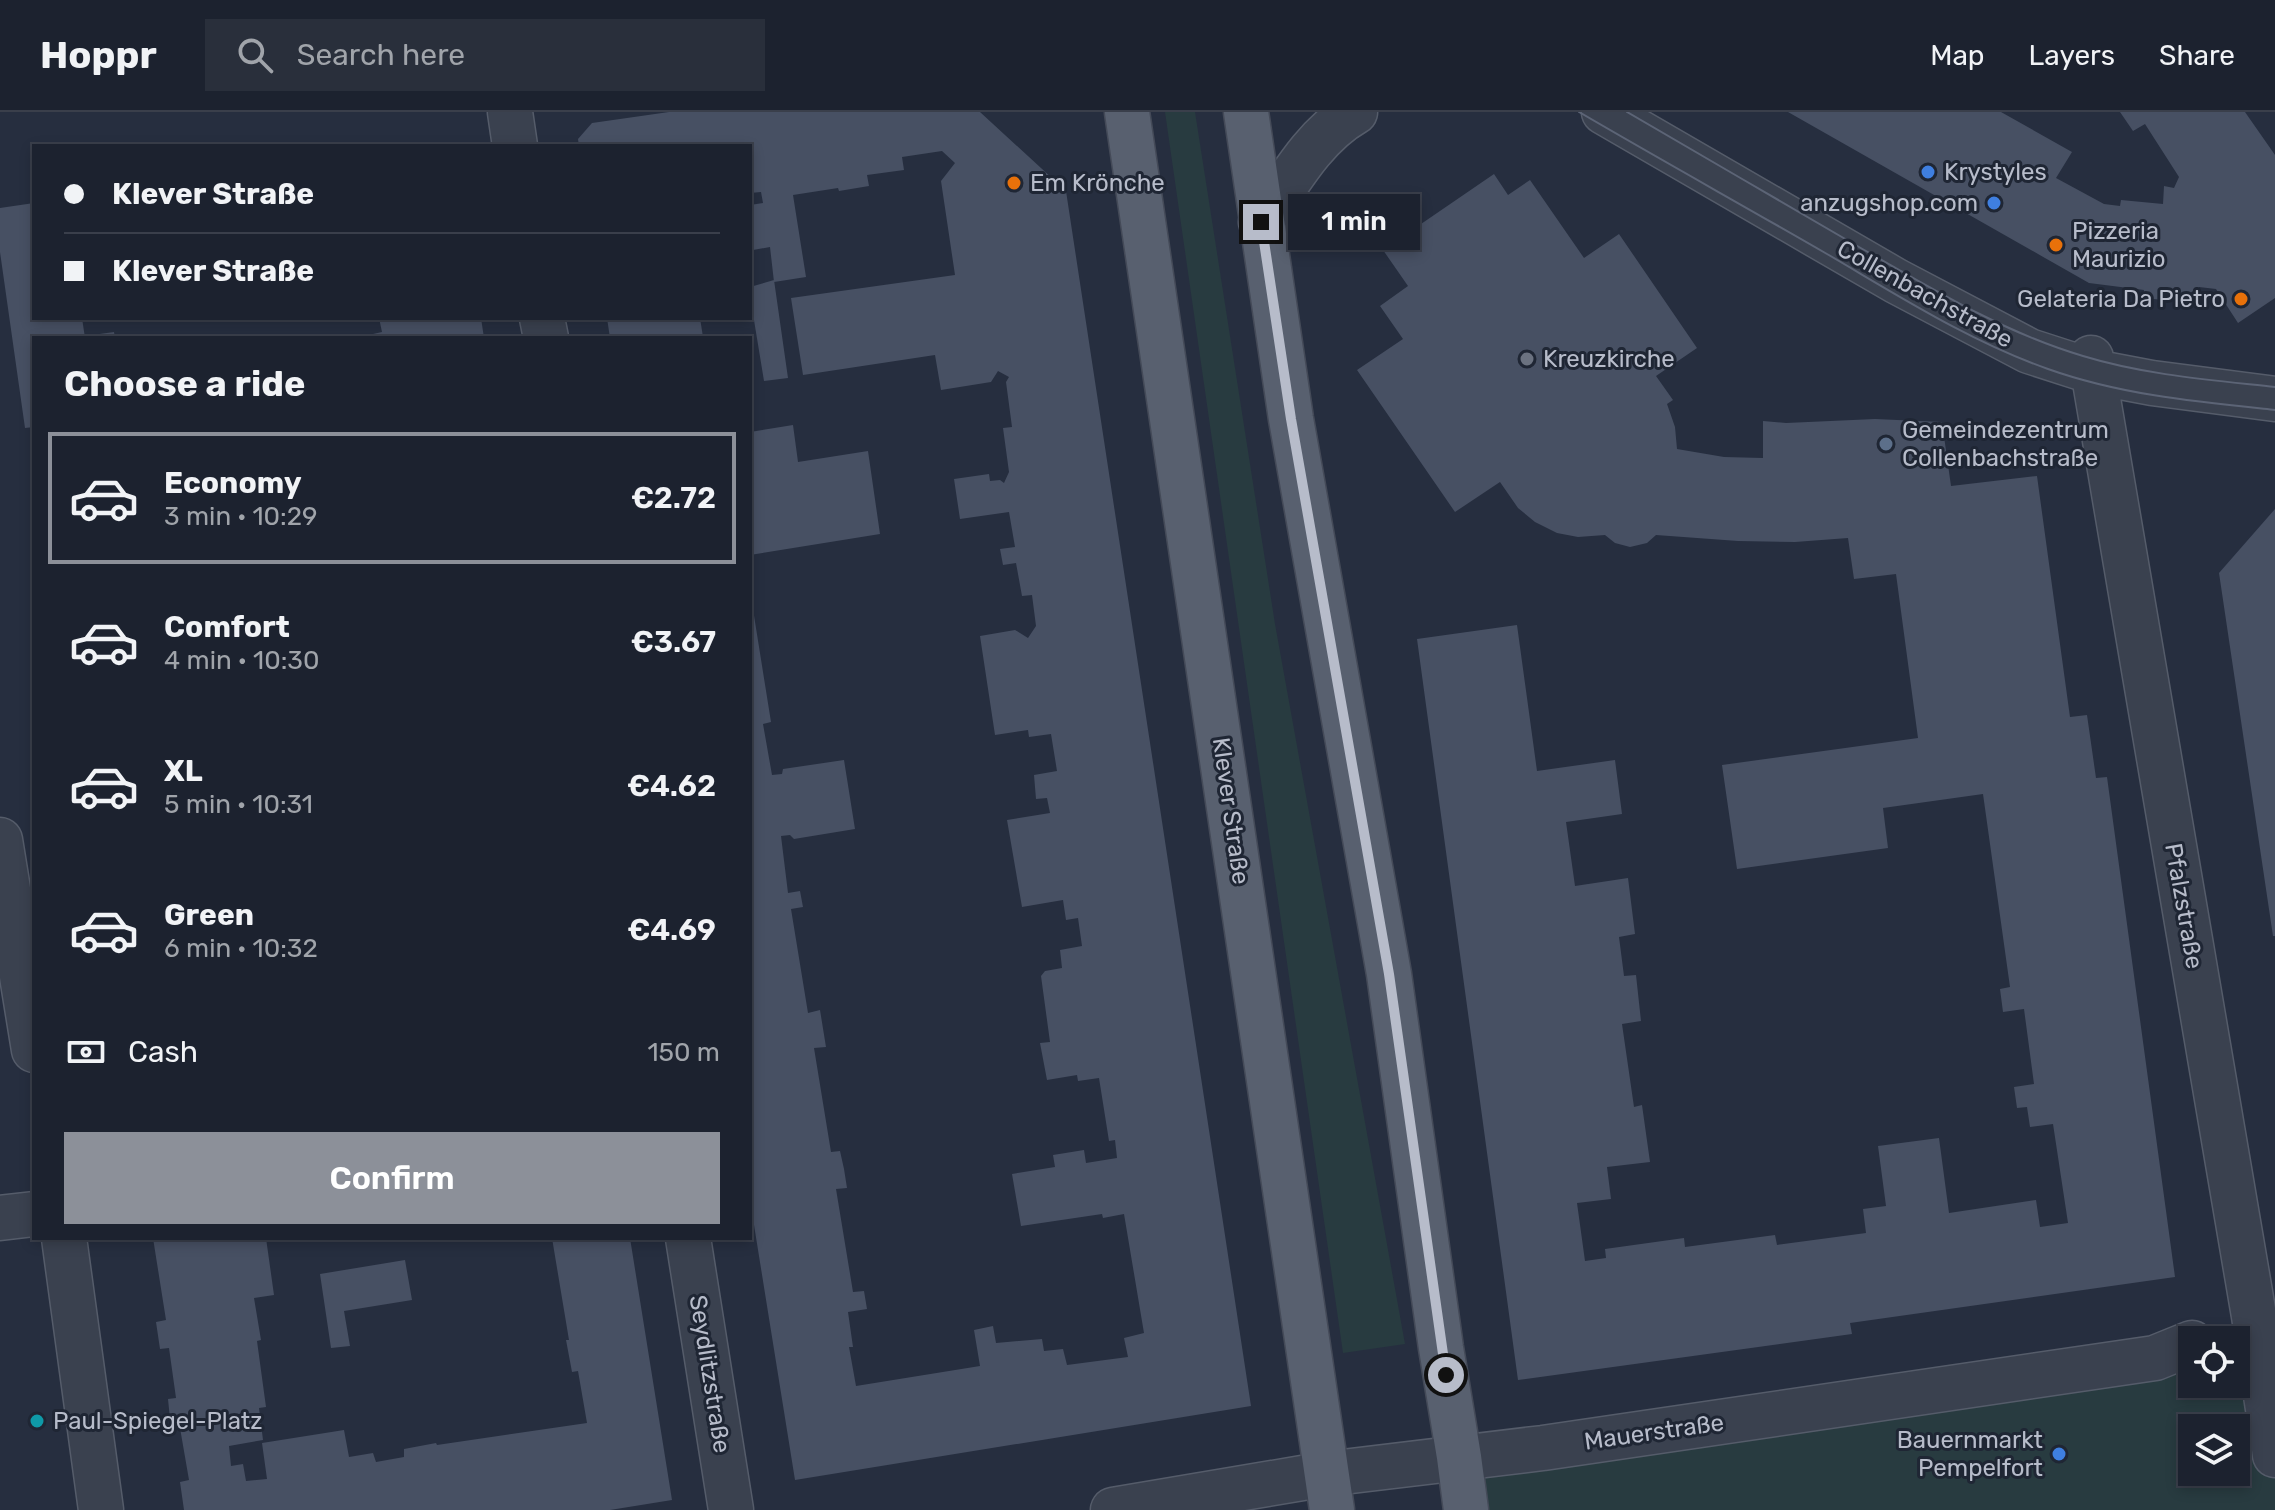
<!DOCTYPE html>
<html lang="en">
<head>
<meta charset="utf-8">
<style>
  body { margin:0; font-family:Rubik,sans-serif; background:#292f3b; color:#f1f3f6; height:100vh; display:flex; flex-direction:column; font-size:30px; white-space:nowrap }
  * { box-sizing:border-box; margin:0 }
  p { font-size:26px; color:#a0a4aa }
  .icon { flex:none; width:44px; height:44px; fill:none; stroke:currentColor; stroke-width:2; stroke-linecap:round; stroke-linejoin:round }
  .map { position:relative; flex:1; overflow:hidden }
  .panel { position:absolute; left:32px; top:224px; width:720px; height:904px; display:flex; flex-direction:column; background:#1c222f; border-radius:0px; box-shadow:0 4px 12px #0003,0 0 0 2px #3a3f4b }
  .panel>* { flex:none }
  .top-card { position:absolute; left:32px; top:32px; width:720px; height:176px; border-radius:0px; box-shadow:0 4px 12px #0003,0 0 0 2px #3a3f4b; display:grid; align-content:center; height:176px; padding:0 32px; background:#1c222f }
  .fabs { position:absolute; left:2178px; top:1214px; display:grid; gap:16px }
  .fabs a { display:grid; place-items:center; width:72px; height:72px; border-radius:0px; background:#1c222f; box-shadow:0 4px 12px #0003,0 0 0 2px #3a3f4b; font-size:40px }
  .end { position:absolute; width:36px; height:36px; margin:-18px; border:10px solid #b7bcca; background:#111; box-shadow:0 0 0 4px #111 }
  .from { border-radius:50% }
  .bubble { position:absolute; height:56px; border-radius:0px; background:#1c222f; box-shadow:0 4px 12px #0003,0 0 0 2px #3a3f4b; font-size:26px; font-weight:600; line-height:56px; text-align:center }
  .top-card b { display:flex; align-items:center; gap:28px; height:76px; font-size:30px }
  .top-card b+b { border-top:2px solid #3a3f4b }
  .top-card i { width:20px; height:20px; background:#f1f3f6 }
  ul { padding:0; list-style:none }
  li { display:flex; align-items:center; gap:24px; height:132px; margin:0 16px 12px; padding:0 16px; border:4px solid transparent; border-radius:0px }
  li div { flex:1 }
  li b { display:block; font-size:30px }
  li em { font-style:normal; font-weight:600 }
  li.current { border-color:#8c9099 }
  li>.icon { width:72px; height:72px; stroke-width:1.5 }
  h2 { padding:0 32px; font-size:36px; line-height:96px }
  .pay { display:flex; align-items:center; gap:20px; height:88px; padding:0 32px; font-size:30px }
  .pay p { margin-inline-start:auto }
  .action { display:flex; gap:16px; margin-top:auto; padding:16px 32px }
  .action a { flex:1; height:92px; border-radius:0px; background:#8c9099; color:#fff; font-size:32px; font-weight:600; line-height:92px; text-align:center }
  header { display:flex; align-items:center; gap:48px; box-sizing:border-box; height:112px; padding:0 40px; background:#1c222f; border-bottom:2px solid #3a3f4b }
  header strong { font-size:38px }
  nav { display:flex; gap:44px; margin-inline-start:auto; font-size:28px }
  .search { width:560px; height:72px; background:#292f3b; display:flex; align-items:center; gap:20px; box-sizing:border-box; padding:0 28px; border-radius:0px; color:#a0a4aa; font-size:30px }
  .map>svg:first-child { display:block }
</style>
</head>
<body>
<header>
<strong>Hoppr</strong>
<div class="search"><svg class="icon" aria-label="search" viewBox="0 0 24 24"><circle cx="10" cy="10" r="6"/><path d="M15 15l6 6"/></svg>Search here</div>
<nav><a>Map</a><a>Layers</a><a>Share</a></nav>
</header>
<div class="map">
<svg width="2275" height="1398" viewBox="0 0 2275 1398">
  <rect width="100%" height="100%" fill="#262e3f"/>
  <path fill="#283b40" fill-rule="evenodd" d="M1165 0H1195L1275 512 1405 1232 1343 1241Z
    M2254 1204 2275 1343V1398H1466L1459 1345 2192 1231V1272H2236V1228H2198ZM2192 1316H2236V1360H2192Z"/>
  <path fill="#475063" d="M669 0H980L1066 79 1251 1294 795 1368 750 1088V491H752L771 610 763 612 772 663 782 662 783 657 844 648 855 717 794 727 790 723 781 724 788 781 800 779 803 795 791 797 808 901 820 898 826 935 814 936 831 1040 840 1039 844 1057 847 1076 836 1077 853 1180 864 1179 867 1197 848 1200 853 1235H849L856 1274 980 1254 974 1218 993 1214 996 1231 1042 1227 1044 1239 1063 1237 1067 1253 1128 1245 1124 1226 1144 1221 1124 1102 1103 1106 1102 1102 1021 1114 1012 1062 1055 1055 1053 1043 1084 1038 1086 1051 1117 1046 1115 1028 1109 1029 1099 966 1078 969 1077 963 1047 968 1040 931 1050 930 1041 864 1045 859 1062 856 1060 838 1082 834 1078 806 1066 808 1063 788 1022 795 1007 708 1050 701 1047 686 1036 687 1034 663 1057 659 1051 622 1029 625 1028 618 995 623 980 524 1015 518 1028 526 1036 514 1032 483 1022 484 1016 451 1003 453 1000 437 1015 435 1009 400 960 407 954 367 989 362 990 369 1000 368 1004 371 1009 360 1003 316 1012 315 1006 270 1009 265 998 259 991 270 941 278 935 243 803 263 791 186 955 163 941 69 955 51 942 39 902 45 904 58 867 63 869 74 839 79 838 76 793 83 806 165 774 170 770 135 753 138 750 115V93L763 91 761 80 750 81V34H579L578 27 592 11Z
    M1788 0H2001L2072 40 2056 66 2104 92 2120 94 2121 88 2163 92 2164 74 2174 76 2179 65 2145 12 2133 19 2120 0H2245L2275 43V186L2238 211 2216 177 2199 175V183L2175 181 2174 189 2143 186 2144 178 2089 171Z
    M1494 62 1508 83 1530 68 1584 146 1619 122 1697 236 1656 264 1673 288 1667 292 1675 315 1677 337 1724 345 1763 346V309L1786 311 1875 307 1942 310 1951 374 2037 364 2070 605 2087 603 2096 666 2107 665 2175 1165 1850 1211 1852 1222 1518 1268 1417 527 1517 513 1537 659 1615 648 1622 702 1566 710 1575 774 1628 766 1635 822 1619 825 1624 864 1636 863 1641 909 1622 912 1634 995 1642 993 1650 1050 1607 1055 1611 1087 1577 1091 1585 1149 1606 1146 1605 1137 1684 1126 1685 1135 1775 1123 1777 1133 1866 1121 1863 1097 1886 1094 1878 1034 1939 1026 1949 1101 2036 1088 2040 1115 2068 1111 2053 1012 2030 1015 2027 995 2017 996 2014 975 2034 972 2024 897 2003 900 2000 877 2010 875 1983 682 1883 696 1888 736 1737 757 1722 653 1918 626 1896 462 1854 467 1848 426 1795 430 1738 429 1656 423 1647 431 1630 435 1615 431 1605 423 1578 425 1557 421 1535 410 1518 396 1500 370 1455 400 1357 258 1403 227 1380 194 1408 174 1383 138Z
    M34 91V206H82L85 226H34V315L25 316 0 140V96Z
    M774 168 788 266 764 269 752 196 750 197V175Z
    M379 206H481L484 226H355L382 220Z
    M607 206H700L703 225 610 226Z
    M114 220 115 226H85V224Z
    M793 313 798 350 868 339 880 422 750 443V320Z
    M2275 397V824H2273L2219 461Z
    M153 1126H266L274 1183 254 1186 261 1228 257 1229 266 1295 259 1296 263 1328 229 1334 231 1354 243 1352 246 1369 267 1367 262 1331 344 1318 349 1345 373 1341 376 1350 404 1345V1337L436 1331 437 1333 587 1311 578 1259 572 1260 566 1228H569L552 1126H630L672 1388 610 1398H184L180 1370 189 1368 180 1316 171 1317 168 1287 176 1286 169 1236 160 1237 156 1210 166 1208Z
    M405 1148 412 1188 344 1199 350 1234 331 1236 320 1162Z"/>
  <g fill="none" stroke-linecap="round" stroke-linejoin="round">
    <g stroke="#555c6a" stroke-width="47">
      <path id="minor" d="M510 0 515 34
        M1604 0 1896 169 2029 239 2094 260 2152 271 2275 287
        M1261 110C1288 71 1313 24 1355 0
        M542 206 546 226
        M2091 246 2254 1204 2275 1343
        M0 728 34 938
        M0 1106 34 1102
        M64 1126 101 1398
        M688 1126 731 1398
        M1113 1398 1326 1362 1543 1336 2155 1246 2192 1231"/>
    </g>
    <g stroke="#444a58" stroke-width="47">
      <path id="major" d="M1127 0 1332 1398
        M1246 0 1291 307 1389 862 1441 1236 1459 1345 1466 1398"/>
    </g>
    <use href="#minor" stroke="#3a414f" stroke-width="44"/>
    <use href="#major" stroke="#58606f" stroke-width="44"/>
    <path stroke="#5c6476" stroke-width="2" d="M1579 0C1661 48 1744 94 1827 142 1899 184 1969 229 2048 257 2121 283 2198 290 2275 298
      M1627 0C1704 45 1782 90 1859 135 1931 176 2002 220 2083 244 2145 263 2211 268 2275 275"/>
  </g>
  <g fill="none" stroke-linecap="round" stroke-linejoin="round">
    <path stroke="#b7bcca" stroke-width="10" d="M1261 110 1291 307 1389 862 1446 1263"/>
  </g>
  <g fill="#3f7fe0" stroke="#1f2634" stroke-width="3">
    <circle cx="1928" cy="60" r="8"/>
    <circle cx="1994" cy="91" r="8"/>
    <circle cx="2059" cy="1342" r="8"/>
  </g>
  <g fill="#e8710a" stroke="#1f2634" stroke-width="3">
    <circle cx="1014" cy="71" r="8"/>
    <circle cx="2056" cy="133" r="8"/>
    <circle cx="2241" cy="187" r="8"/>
  </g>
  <circle fill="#6b7280" stroke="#1f2634" stroke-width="3" cx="1527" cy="247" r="8"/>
  <circle fill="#5c6f8a" stroke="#1f2634" stroke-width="3" cx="1886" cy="332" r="8"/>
  <circle fill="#0f9aa8" stroke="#1f2634" stroke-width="3" cx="37" cy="1309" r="8"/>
  <g text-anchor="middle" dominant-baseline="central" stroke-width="6" stroke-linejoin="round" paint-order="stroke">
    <g font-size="24" fill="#b7bcca" stroke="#1f2634" text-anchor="start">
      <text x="1944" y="60">Krystyles</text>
      <text x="1030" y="71">Em Krönche</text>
      <text x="1978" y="91" text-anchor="end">anzugshop.com</text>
      <text x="2072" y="119">Pizzeria<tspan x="2072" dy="28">Maurizio</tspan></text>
      <text x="2225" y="187" text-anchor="end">Gelateria Da Pietro</text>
      <text x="1543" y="247">Kreuzkirche</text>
      <text x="1902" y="318">Gemeindezentrum<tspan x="1902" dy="28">Collenbachstraße</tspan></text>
      <text x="53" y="1309">Paul-Spiegel-Platz</text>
      <text x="2043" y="1328" text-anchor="end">Bauernmarkt<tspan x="2043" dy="28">Pempelfort</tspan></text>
    </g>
    <g font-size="24" fill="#b7bcca" stroke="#1f2634">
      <text transform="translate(1925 182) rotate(29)">Collenbachstraße</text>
      <text transform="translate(1231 699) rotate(82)">Klever Straße</text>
      <text transform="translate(2184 794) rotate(80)">Pfalzstraße</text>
      <text transform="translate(710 1262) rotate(81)">Seydlitzstraße</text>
      <text transform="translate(1654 1320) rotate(-8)">Mauerstraße</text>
    </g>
  </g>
</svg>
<div class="fabs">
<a><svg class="icon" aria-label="locate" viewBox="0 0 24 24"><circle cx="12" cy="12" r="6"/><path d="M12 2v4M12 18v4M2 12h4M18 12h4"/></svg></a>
<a><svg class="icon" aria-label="layers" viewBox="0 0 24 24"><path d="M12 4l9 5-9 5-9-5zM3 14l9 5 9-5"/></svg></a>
</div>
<i class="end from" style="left:1446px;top:1263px"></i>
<i class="end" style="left:1261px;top:110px"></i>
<div class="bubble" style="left:1288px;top:82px;width:132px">1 min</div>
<div class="top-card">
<b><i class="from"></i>Klever Straße</b>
<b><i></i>Klever Straße</b>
</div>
<section class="panel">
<h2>Choose a ride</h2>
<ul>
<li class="current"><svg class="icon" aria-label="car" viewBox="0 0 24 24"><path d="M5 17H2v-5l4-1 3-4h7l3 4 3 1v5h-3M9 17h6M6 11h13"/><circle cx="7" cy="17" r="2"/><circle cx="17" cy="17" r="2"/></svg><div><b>Economy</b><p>3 min · 10:29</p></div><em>€2.72</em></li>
<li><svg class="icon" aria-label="car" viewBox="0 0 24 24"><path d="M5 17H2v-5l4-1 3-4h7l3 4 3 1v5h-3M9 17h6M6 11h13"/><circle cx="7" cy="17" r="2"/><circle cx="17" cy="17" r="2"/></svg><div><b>Comfort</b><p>4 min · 10:30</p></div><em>€3.67</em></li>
<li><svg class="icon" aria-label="car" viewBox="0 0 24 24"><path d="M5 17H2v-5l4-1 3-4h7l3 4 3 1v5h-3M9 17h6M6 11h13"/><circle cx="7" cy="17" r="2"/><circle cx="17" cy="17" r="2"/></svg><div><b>XL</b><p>5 min · 10:31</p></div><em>€4.62</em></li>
<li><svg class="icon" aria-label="car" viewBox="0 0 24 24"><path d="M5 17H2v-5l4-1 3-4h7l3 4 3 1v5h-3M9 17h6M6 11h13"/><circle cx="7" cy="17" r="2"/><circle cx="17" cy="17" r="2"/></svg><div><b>Green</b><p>6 min · 10:32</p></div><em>€4.69</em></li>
</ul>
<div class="pay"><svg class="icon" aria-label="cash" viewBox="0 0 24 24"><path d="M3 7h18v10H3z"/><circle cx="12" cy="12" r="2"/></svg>Cash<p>150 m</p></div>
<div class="action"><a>Confirm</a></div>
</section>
</div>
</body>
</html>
